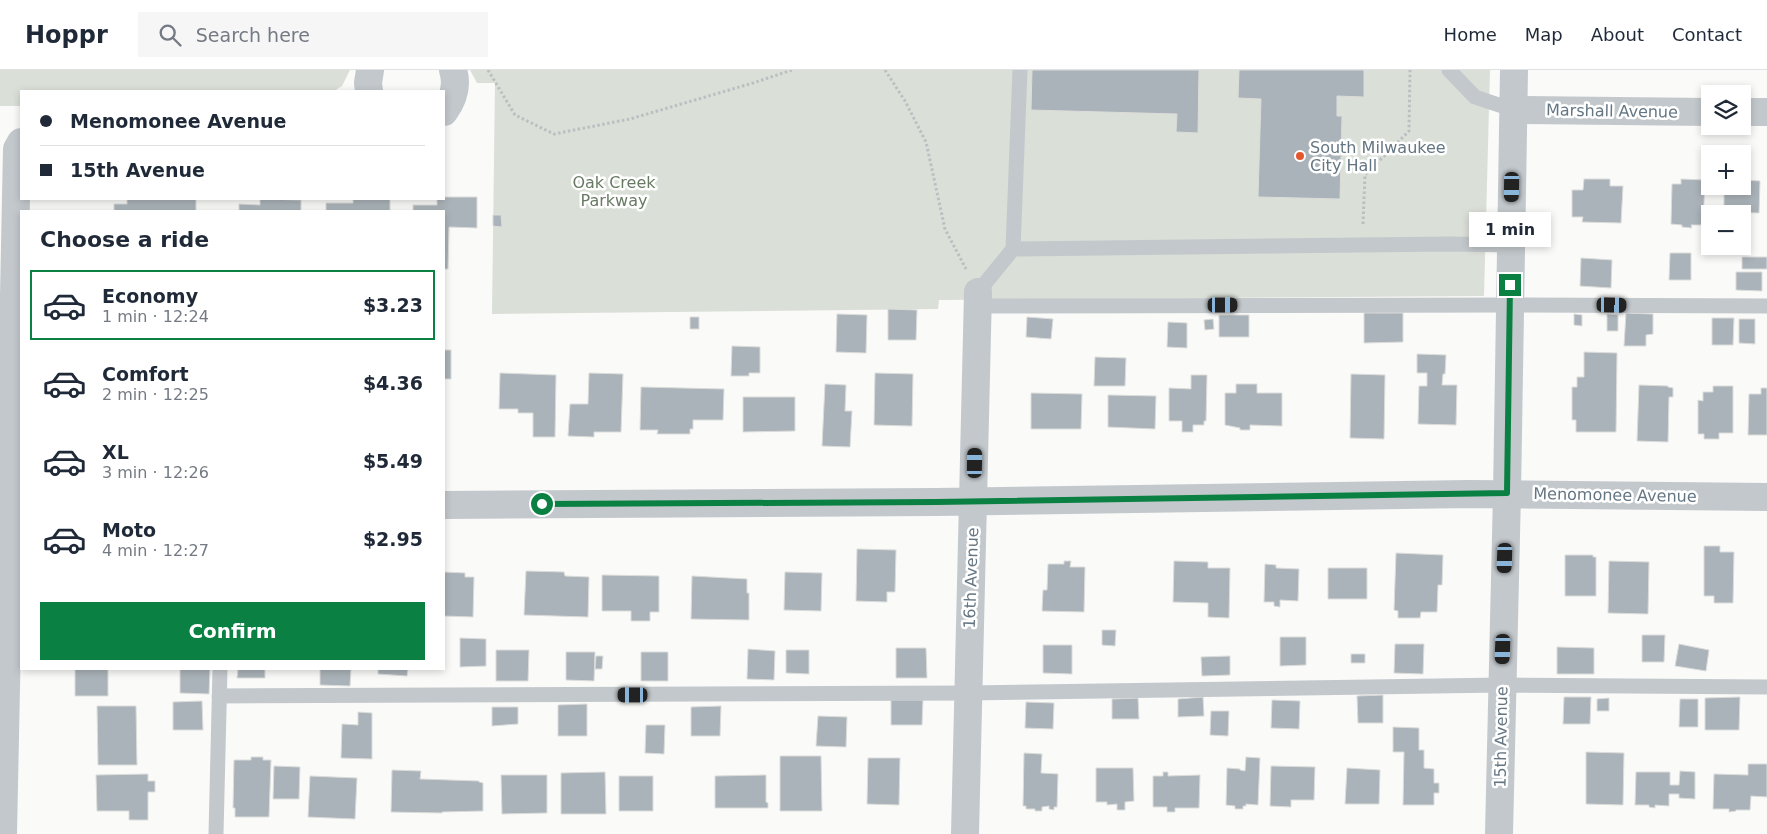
<!DOCTYPE html>
<html lang="en">
<head>
<meta charset="utf-8">
<style>
  body { margin:0; font-family:"DejaVu Sans",sans-serif; background:#f6f6f7; color:#1f2937; height:100vh; display:flex; flex-direction:column; font-size:19px; white-space:nowrap }
  * { box-sizing:border-box; margin:0 }
  p { font-size:16px; color:#747a83 }
  .icon { flex:none; width:28px; height:28px; fill:none; stroke:currentColor; stroke-width:2; stroke-linecap:round; stroke-linejoin:round }
  .map { position:relative; flex:1; overflow:hidden }
  .side { position:absolute; left:20px; top:140px; width:425px; height:460px; display:flex; flex-direction:column; background:#fff; border-radius:0px; box-shadow:0 2px 8px #0003 }
  .side>* { flex:none }
  .hud { position:absolute; left:20px; top:20px; width:425px; height:110px; border-radius:0px; box-shadow:0 2px 8px #0003; display:grid; align-content:center; height:110px; padding:0 20px; background:#fff }
  .buttons { position:absolute; left:1701px; top:15px; display:grid; gap:10px }
  .buttons a { display:grid; place-items:center; width:50px; height:50px; border-radius:0px; background:#fff; box-shadow:0 2px 8px #0003; font-size:25px }
  .end { position:absolute; width:22px; height:22px; margin:-11px; border:6px solid #0b8043; background:#fff; box-shadow:0 0 0 2px #fff }
  .from { border-radius:50% }
  .bubble { position:absolute; height:35px; border-radius:0px; background:#fff; box-shadow:0 2px 8px #0003; font-size:16px; font-weight:800; line-height:35px; text-align:center }
  .car { position:absolute; width:15px; height:30px; margin:-15px -8px; border-radius:6px; box-shadow:0 0 4px 1px #0007; background:linear-gradient(#222 24%,#8ab4d8 0 40%,#222 0 76%,#8ab4d8 0 86%,#222 0) }
  .hud b { display:flex; align-items:center; gap:18px; height:48px; font-size:19px }
  .hud b+b { border-top:1px solid #e0e1e3 }
  .hud i { width:12px; height:12px; background:#1f2937 }
  ul { padding:0; list-style:none }
  li { display:flex; align-items:center; gap:15px; height:70px; margin:0 10px 8px; padding:0 10px; border:2px solid transparent; border-radius:0px }
  li div { flex:1 }
  li b { display:block; font-size:19px }
  li em { font-style:normal; font-weight:800 }
  li.on { border-color:#0b8043 }
  li>.icon { width:45px; height:45px; stroke-width:1.5 }
  h2 { padding:0 20px; font-size:22px; line-height:60px }
  .button { display:flex; gap:10px; margin-top:auto; padding:10px 20px }
  .button a { flex:1; height:58px; border-radius:0px; background:#0b8043; color:#fff; font-size:20px; font-weight:800; line-height:58px; text-align:center }
  header { display:flex; align-items:center; gap:30px; box-sizing:border-box; height:70px; padding:0 25px; background:#fff; border-bottom:1px solid #e0e1e3 }
  header strong { font-size:24px }
  nav { display:flex; gap:28px; margin-inline-start:auto; font-size:18px }
  .search { width:350px; height:45px; background:#f6f6f7; display:flex; align-items:center; gap:12px; box-sizing:border-box; padding:0 18px; border-radius:0px; color:#747a83; font-size:19px }
  .map>svg:first-child { display:block }
</style>
</head>
<body>
<header>
<strong>Hoppr</strong>
<div class="search"><svg class="icon" aria-label="search" viewBox="0 0 24 24"><circle cx="10" cy="10" r="6"/><path d="M15 15l6 6"/></svg>Search here</div>
<nav><a>Home</a><a>Map</a><a>About</a><a>Contact</a></nav>
</header>
<div class="map">
<svg width="1767" height="764" viewBox="0 0 1767 764">
  <rect width="100%" height="100%" fill="#fafaf8"/>
  <path fill="#dadfd7" d="M0 0H350L342 16 334 21H21V36H0Z
    M470 0H1490L1484 226 939 230 938 239 492 244 495 13H477Z"/>
  <path fill="#aab3b9" stroke="#dcdcda" d="M1032 0H1199L1198 63 1176 62 1177 44 1031 40Z
    M1239 0H1364V27L1337 26V46H1342L1340 129 1258 127 1261 29 1238 28Z
    M1584 109H1610V116H1623L1621 153 1582 152 1583 147H1572V120H1583Z
    M1681 109 1705 110 1703 155H1691L1692 158 1682 157V155L1671 154 1672 114H1681Z
    M1742 110 1760 111 1759 143 1724 142V116H1742Z
    M444 127H477V158L449 157 448 199H444V141H413V135H437V129H444Z
    M127 129H196V141H114V134H127Z
    M260 129 301 130V141H239V134L260 135Z
    M353 129H390V141H326V133H353Z
    M493 145H501L502 157 493 156Z
    M1670 183H1691V210H1669Z
    M1742 187H1767V199H1742Z
    M1581 188 1612 190 1611 218 1580 216Z
    M1736 202H1762V221L1736 220Z
    M888 239 917 240 916 270H888Z
    M1364 243H1403V272L1364 273Z
    M1626 243 1653 244V264L1646 265V276H1624Z
    M837 244 867 245 866 283 836 282Z
    M1574 244 1582 245V256L1574 255Z
    M1607 244 1618 245V261H1607Z
    M1219 245H1249V267H1219Z
    M690 247H699V259H690Z
    M1027 247 1053 249 1051 269 1026 267Z
    M1712 248H1734L1733 275H1712Z
    M1213 249 1214 259 1205 260 1204 250Z
    M1739 249H1755V274L1739 273Z
    M1168 252 1187 253V278L1167 277Z
    M732 276 760 277V303H749V306H731Z
    M444 280H451V309H444Z
    M1584 282 1617 283 1616 362H1576V350H1572V317H1577V307H1584Z
    M1417 284 1446 285 1445 304H1443L1442 315H1457L1456 355 1418 354 1419 316H1427V303H1417Z
    M1095 287 1126 288 1125 316H1094Z
    M500 303 556 305 555 367H533V343H518V339H499Z
    M589 303 623 304 621 362H594V367L568 366 570 334H588Z
    M875 303 913 304 912 356 874 355Z
    M1351 304 1385 305 1384 369 1350 368Z
    M1191 305H1207L1206 351H1204V355H1193V362H1182V351H1169V318L1191 319Z
    M825 314 846 315 845 341H852L850 377 822 376Z
    M1236 314H1257V323H1282V356L1250 355V360H1240V358L1225 355V323H1236Z
    M1639 315 1668 316V317L1673 318V327H1669L1668 372 1637 371Z
    M1713 316H1733V363H1719V369H1704V364H1698V330L1703 331V322H1713Z
    M641 317 724 319 723 350H693V359H690V364H657L658 360H640Z
    M1761 318H1767V365H1748L1749 324H1761Z
    M1031 323 1082 324 1081 359H1031Z
    M1108 325 1156 326 1155 359 1108 357Z
    M743 327H795V361L743 362Z
    M1704 476H1720V482H1734L1733 533H1714V526H1704Z
    M857 479 896 480 895 522H887V532L856 531Z
    M1396 483 1443 485 1442 515H1438L1437 542H1421L1420 548H1398V541L1394 540Z
    M1565 485H1593V487H1596V526H1565Z
    M1064 491H1071L1070 497H1085L1084 542 1042 541 1043 520H1047L1048 494H1064Z
    M1174 491 1208 492V498H1230L1229 548 1208 547V533L1173 532Z
    M1609 491 1649 492 1648 544 1608 543Z
    M1265 494 1276 495V498L1299 499 1298 531 1280 530V537L1274 536V532H1264Z
    M1328 498H1367V529H1328Z
    M526 501 564 502 565 506 589 507 588 547 524 545Z
    M444 502 465 503V507H474L473 547 444 546Z
    M785 502 822 503 821 541 784 540Z
    M602 505 659 506V542H650V551H631V541H602Z
    M692 506 747 509V523H749V550L691 549Z
    M1102 560H1116L1115 576 1102 575Z
    M1642 565H1665L1664 592H1642Z
    M1280 567H1306V595L1280 596Z
    M460 568 486 569V596L460 597Z
    M1395 574H1424L1423 604 1394 603Z
    M1679 574 1709 580 1706 601 1675 596Z
    M1043 575H1072V604L1043 603Z
    M1557 577 1594 578V604H1557Z
    M896 578H926L927 608H896Z
    M748 579 775 581 774 610 747 609Z
    M496 580H529L528 611H496Z
    M786 580H809V604L786 603Z
    M566 582H595L594 611 566 610Z
    M641 582H668V611H641Z
    M1351 584H1365V593H1351Z
    M596 586H603L602 599H595Z
    M1230 586V605L1202 606 1201 587Z
    M75 599H108V626H75Z
    M180 599H210L209 624 180 623Z
    M238 599H265V608H237Z
    M320 599H351L350 616 320 615Z
    M378 599H408L407 606 378 604Z
    M1383 625V653H1358L1357 626Z
    M1203 627 1204 646 1178 647V629Z
    M1564 627H1591L1590 654H1563Z
    M1740 627 1739 660H1705V628Z
    M1138 628 1139 649H1112V629Z
    M1609 628V641H1597V629Z
    M1680 629H1698V657H1679Z
    M891 630H923L922 655H891Z
    M1272 630 1300 631 1299 659 1271 658Z
    M202 631 203 660H173V632Z
    M1026 632 1054 633 1053 659 1025 658Z
    M587 634V666H558V635Z
    M97 636H136L137 695H98Z
    M721 636 720 666H691V637Z
    M492 637H518V654L492 656Z
    M1211 641H1229L1228 666 1210 665Z
    M358 642 372 643V689L341 688 342 654 358 655Z
    M818 646 847 647 846 677 816 676Z
    M646 655H665L664 684 645 683Z
    M1393 657 1419 658V680H1424V698L1434 699V713H1439V723H1434V735H1403L1404 682H1393Z
    M1586 682 1624 683 1623 735 1586 734Z
    M1024 683 1042 684 1041 703 1058 704 1057 737H1054V740L1049 739V736L1042 737V741H1035V739H1026V736H1023Z
    M780 686H821L822 741H780Z
    M251 687H263V690H271L269 747H235V738H233L234 690H251Z
    M1246 687 1260 688 1258 735 1246 734V736H1243V739H1235V736L1226 735 1227 698 1240 699V700L1245 701Z
    M868 688H900L899 735 867 734Z
    M1748 694H1767V727L1751 726 1750 740H1736V741L1729 742V739H1713L1714 704 1748 705Z
    M274 696 300 697 299 729H273Z
    M1271 696 1315 697 1314 730H1291V737L1270 736Z
    M1096 698H1133L1134 731 1125 732V740H1117V734L1107 735V732H1096Z
    M1347 698 1380 700 1379 734H1345Z
    M392 700 421 701 420 709 479 711V712L483 713V741L442 742V743L391 742Z
    M1680 701 1695 702V729L1679 728V724H1669V736L1655 735V738L1649 737V735H1635L1636 702H1670V715H1679Z
    M605 702 606 744H561V703Z
    M1163 702H1168V706L1200 705 1199 738H1175V742H1167V737H1153V706H1163Z
    M148 704V711H155V722H148V750H129V741H97L96 705Z
    M501 705H547V743L502 744Z
    M766 705V732L768 733V738H715V706Z
    M310 706 357 708 355 749 308 747Z
    M619 706H653V741H619Z"/>
  <g fill="none" stroke-linecap="round" stroke-linejoin="round">
    <path stroke="#bbbfc2" stroke-width="3" stroke-dasharray="2.5 2.5" stroke-linecap="butt" d="M488 0 515 45 554 64 630 49 753 13 792 0
      M885 0 905 31 926 72 945 159 966 199
      M1363 154 1365 105 1409 61 1410 0"/>
    <path stroke="#c3c8cc" stroke-width="15" d="M1449 0 1475 27 1514 40
      M1013 179 1450 174 1511 175
      M978 222 1013 179 1020 0
      M978 236 1510 235 1767 236
      M219 626 967 623 1502 615 1767 617
      M216 764 220 599"/>
    <path stroke="#c3c8cc" stroke-width="28" d="M369 21 368 13 370 0
      M1514 40 1710 42
      M444 42C453 30 458 16 453 0
      M1742 42H1767
      M444 435 936 432 1469 424 1767 427
      M3 764 17 79 21 72
      M965 764 978 222"/>
    <path stroke="#c3c8cc" stroke-width="28" d="M1499 764 1507 423 1514 0"/>
  </g>
  <g fill="none" stroke-linecap="round" stroke-linejoin="round">
    <path stroke="#0b8043" stroke-width="6" d="M542 434 936 432 1507 423 1510 215"/>
  </g>
  <circle fill="#e4572e" stroke="#fff" stroke-width="2" cx="1300" cy="86" r="5"/>
  <g text-anchor="middle" dominant-baseline="central" stroke-width="5" stroke-linejoin="round" paint-order="stroke">
    <g font-size="16" fill="#657683" stroke="#fff">
      <text transform="translate(1612 41) rotate(1)">Marshall Avenue</text>
      <text transform="translate(1615 425) rotate(1)">Menomonee Avenue</text>
      <text transform="translate(971 508) rotate(-88)">16th Avenue</text>
      <text transform="translate(1501 667) rotate(-89)">15th Avenue</text>
    </g>
    <g font-size="16" fill="#657683" stroke="#fff" text-anchor="start">
      <text x="1310" y="77">South Milwaukee<tspan x="1310" dy="18">City Hall</tspan></text>
    </g>
    <g font-size="16" fill="#687a64" stroke="#fff">
      <text x="614" y="112">Oak Creek<tspan x="614" dy="18">Parkway</tspan></text>
    </g>
  </g>
</svg>
<div class="buttons">
<a><svg class="icon" aria-label="layers" viewBox="0 0 24 24"><path d="M12 4l9 5-9 5-9-5zM3 14l9 5 9-5"/></svg></a>
<a>+</a>
<a>−</a>
</div>
<i class="end from" style="left:542px;top:434px"></i>
<i class="end" style="left:1510px;top:215px"></i>
<div class="bubble" style="left:1469px;top:142px;width:82px">1 min</div>
<i class="car" style="left:1512px;top:117px;rotate:181deg"></i>
<i class="car" style="left:1223px;top:235px;rotate:90deg"></i>
<i class="car" style="left:1612px;top:235px;rotate:91deg"></i>
<i class="car" style="left:975px;top:393px;rotate:1deg"></i>
<i class="car" style="left:1505px;top:488px;rotate:182deg"></i>
<i class="car" style="left:1503px;top:579px;rotate:182deg"></i>
<i class="car" style="left:633px;top:625px;rotate:270deg"></i>
<div class="hud">
<b><i class="from"></i>Menomonee Avenue</b>
<b><i></i>15th Avenue</b>
</div>
<section class="side">
<h2>Choose a ride</h2>
<ul>
<li class="on"><svg class="icon" aria-label="car" viewBox="0 0 24 24"><path d="M5 17H2v-5l4-1 3-4h7l3 4 3 1v5h-3M9 17h6M6 11h13"/><circle cx="7" cy="17" r="2"/><circle cx="17" cy="17" r="2"/></svg><div><b>Economy</b><p>1 min · 12:24</p></div><em>$3.23</em></li>
<li><svg class="icon" aria-label="car" viewBox="0 0 24 24"><path d="M5 17H2v-5l4-1 3-4h7l3 4 3 1v5h-3M9 17h6M6 11h13"/><circle cx="7" cy="17" r="2"/><circle cx="17" cy="17" r="2"/></svg><div><b>Comfort</b><p>2 min · 12:25</p></div><em>$4.36</em></li>
<li><svg class="icon" aria-label="car" viewBox="0 0 24 24"><path d="M5 17H2v-5l4-1 3-4h7l3 4 3 1v5h-3M9 17h6M6 11h13"/><circle cx="7" cy="17" r="2"/><circle cx="17" cy="17" r="2"/></svg><div><b>XL</b><p>3 min · 12:26</p></div><em>$5.49</em></li>
<li><svg class="icon" aria-label="car" viewBox="0 0 24 24"><path d="M5 17H2v-5l4-1 3-4h7l3 4 3 1v5h-3M9 17h6M6 11h13"/><circle cx="7" cy="17" r="2"/><circle cx="17" cy="17" r="2"/></svg><div><b>Moto</b><p>4 min · 12:27</p></div><em>$2.95</em></li>
</ul>
<div class="button"><a>Confirm</a></div>
</section>
</div>
</body>
</html>
